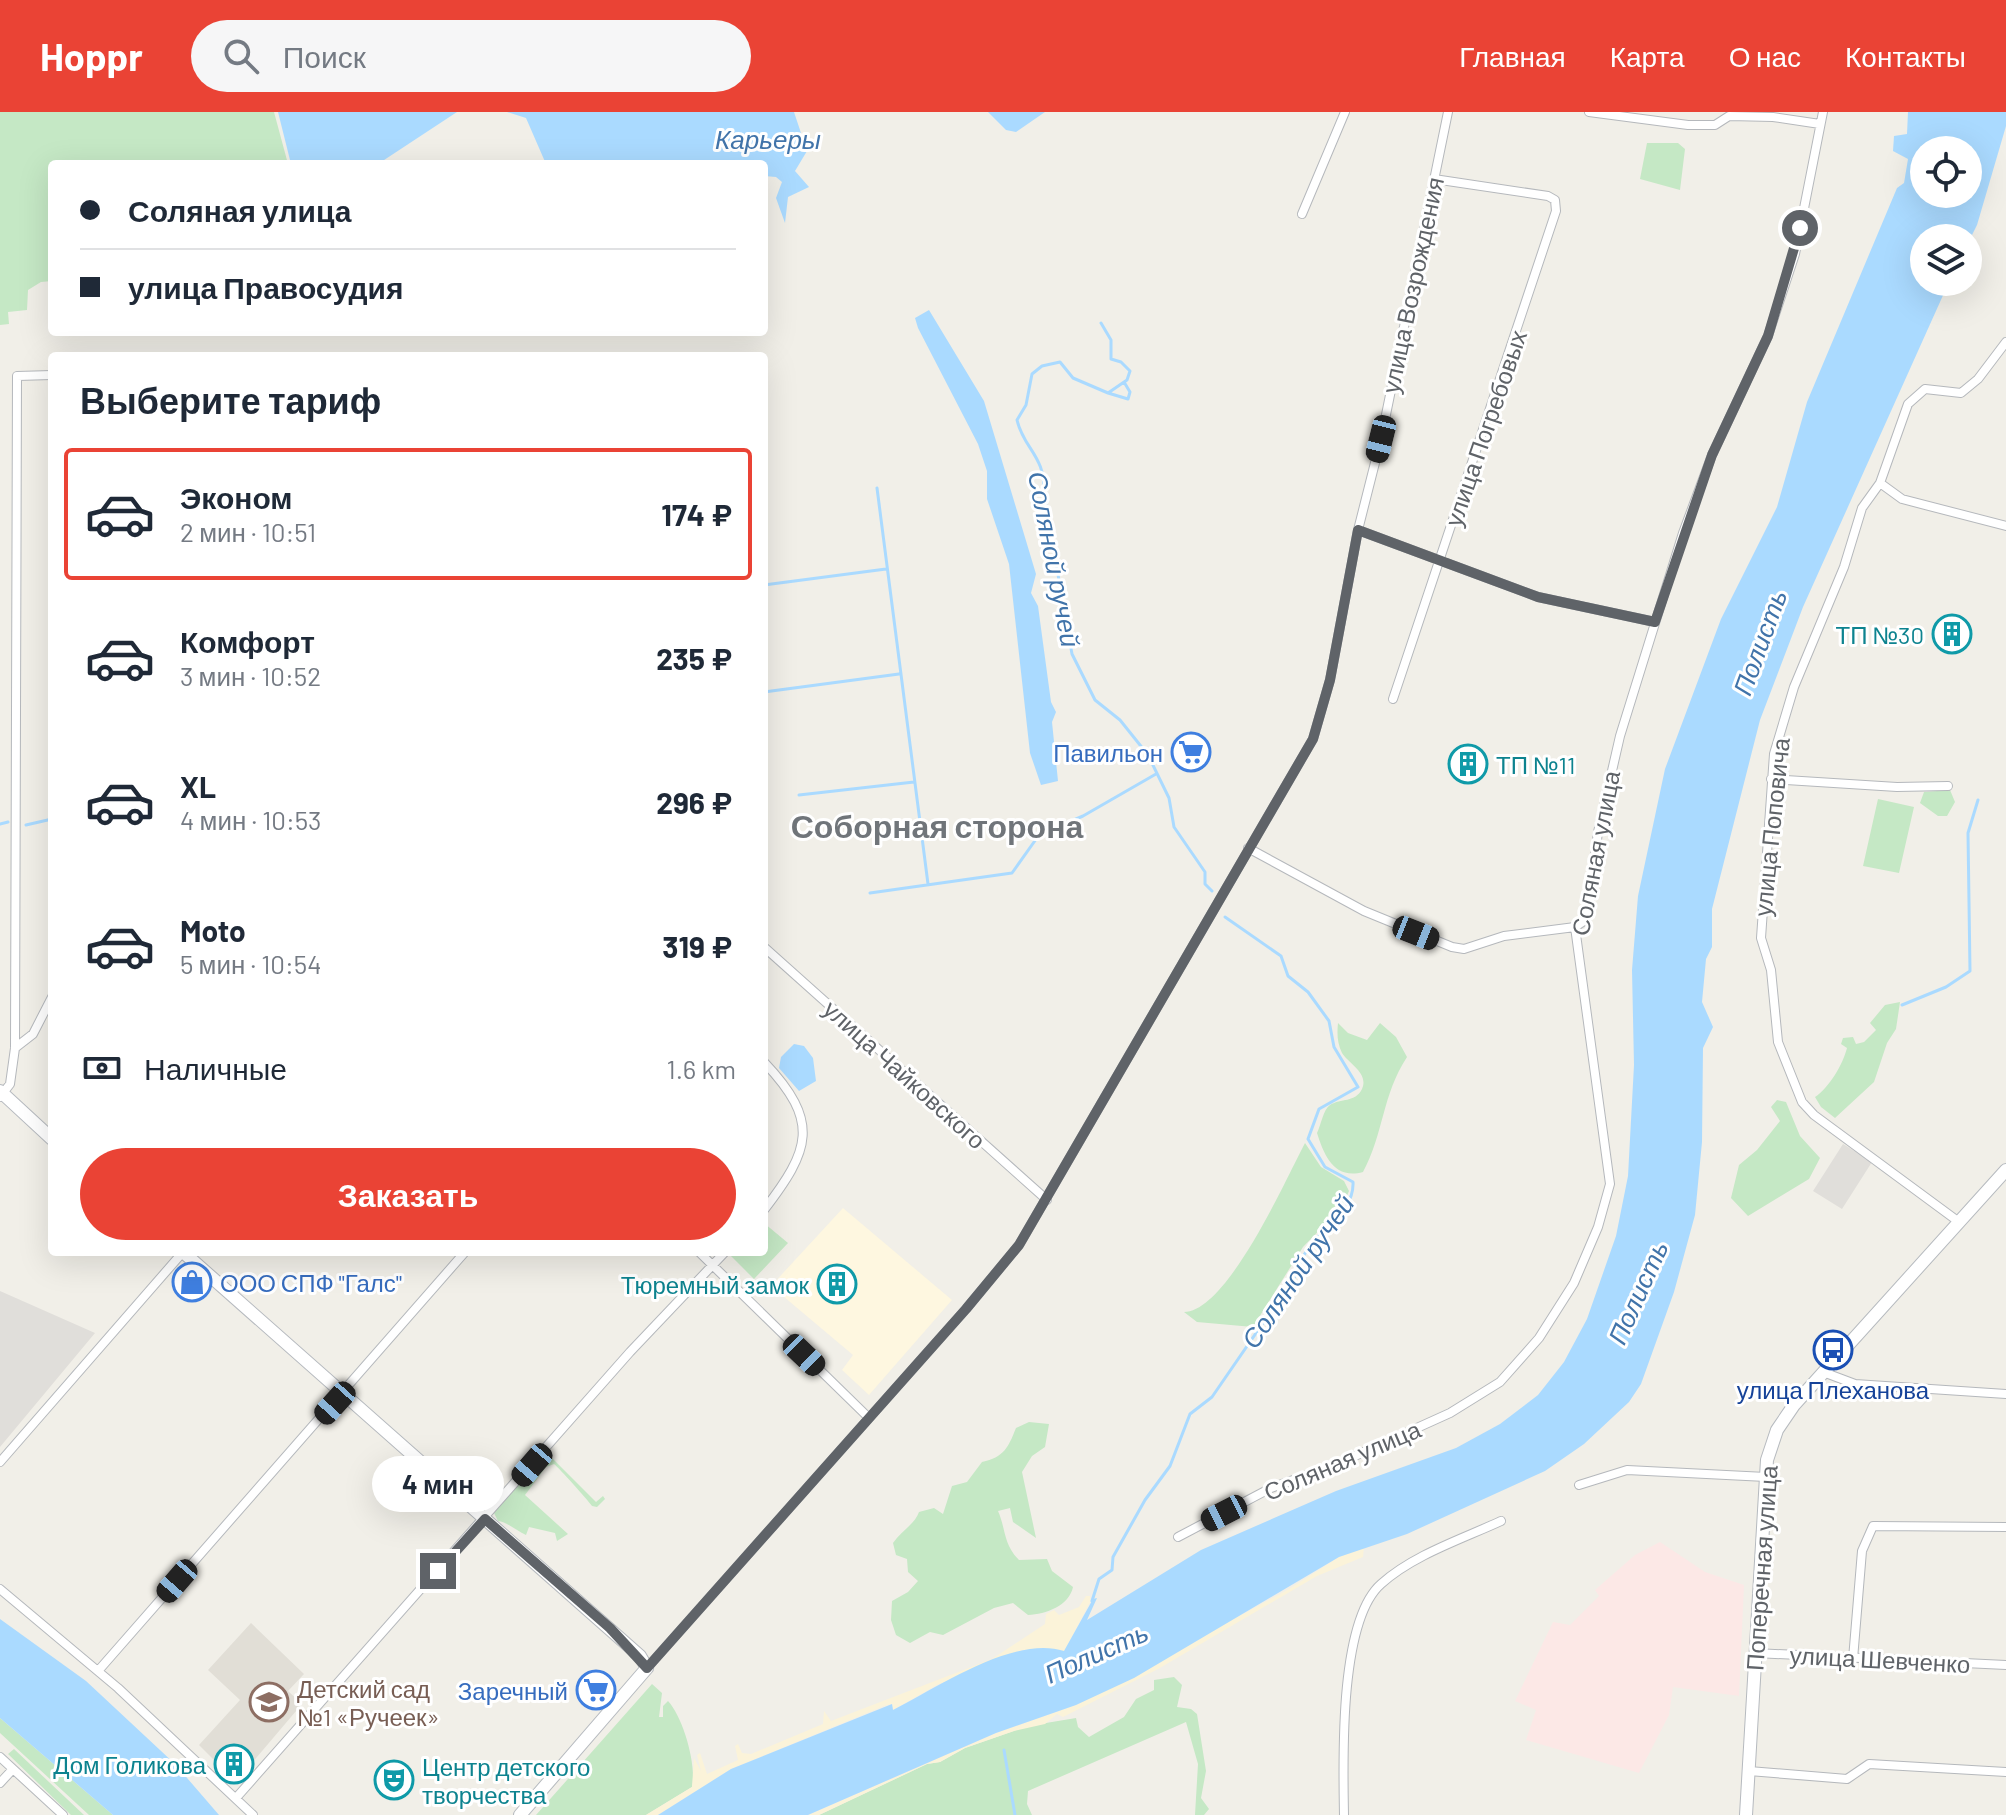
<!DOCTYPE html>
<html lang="ru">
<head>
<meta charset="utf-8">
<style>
  body { margin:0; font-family:Barlow,sans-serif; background:#f6f6f7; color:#1f2937; height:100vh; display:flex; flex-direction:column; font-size:30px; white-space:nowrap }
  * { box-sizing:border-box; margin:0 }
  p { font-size:26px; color:#747a83 }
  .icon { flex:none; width:44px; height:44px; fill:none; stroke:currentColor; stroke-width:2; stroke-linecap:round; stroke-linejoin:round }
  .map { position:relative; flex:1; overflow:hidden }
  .panel { position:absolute; left:48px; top:240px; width:720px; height:904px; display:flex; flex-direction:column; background:#fff; border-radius:8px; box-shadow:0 8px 32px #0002 }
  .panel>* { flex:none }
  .top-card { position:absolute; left:48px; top:48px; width:720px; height:176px; border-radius:8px; box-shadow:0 8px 32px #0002; display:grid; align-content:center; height:176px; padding:0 32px; background:#fff }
  .tools { position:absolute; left:1910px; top:24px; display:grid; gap:16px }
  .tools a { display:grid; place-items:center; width:72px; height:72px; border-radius:50%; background:#fff; box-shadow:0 8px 32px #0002; font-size:40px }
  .end { position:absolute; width:36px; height:36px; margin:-18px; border:10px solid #5f6368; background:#fff; box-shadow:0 0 0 4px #fff }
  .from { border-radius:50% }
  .bubble { position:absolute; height:56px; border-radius:28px; background:#fff; box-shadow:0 8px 32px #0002; font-size:26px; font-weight:700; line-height:56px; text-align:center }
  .car { position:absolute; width:24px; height:48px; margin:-24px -12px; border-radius:10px; box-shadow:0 0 6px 2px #0007; background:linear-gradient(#222 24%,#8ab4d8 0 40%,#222 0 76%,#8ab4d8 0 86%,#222 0) }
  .top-card b { display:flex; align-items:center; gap:28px; height:76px; font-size:30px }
  .top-card b+b { border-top:2px solid #e0e1e3 }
  .top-card i { width:20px; height:20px; background:#1f2937 }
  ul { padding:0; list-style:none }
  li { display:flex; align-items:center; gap:24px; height:132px; margin:0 16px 12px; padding:0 16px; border:4px solid transparent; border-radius:8px }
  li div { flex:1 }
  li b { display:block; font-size:30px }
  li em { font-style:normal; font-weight:700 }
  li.on { border-color:#ea4335 }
  li>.icon { width:72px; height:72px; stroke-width:1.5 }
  h2 { padding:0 32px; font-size:36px; line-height:96px }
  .pay { display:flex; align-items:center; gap:20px; height:88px; padding:0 32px; font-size:30px }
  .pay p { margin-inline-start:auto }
  .action { display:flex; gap:16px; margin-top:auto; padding:16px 32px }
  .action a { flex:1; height:92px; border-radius:48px; background:#ea4335; color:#fff; font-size:32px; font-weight:700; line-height:92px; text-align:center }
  header { display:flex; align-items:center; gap:48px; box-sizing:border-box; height:112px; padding:0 40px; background:#ea4335; color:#fff }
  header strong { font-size:38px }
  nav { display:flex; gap:44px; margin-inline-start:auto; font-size:28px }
  .search { width:560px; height:72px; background:#f6f6f7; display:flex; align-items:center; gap:20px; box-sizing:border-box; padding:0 28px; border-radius:44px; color:#747a83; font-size:30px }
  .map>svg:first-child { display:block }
</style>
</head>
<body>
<header>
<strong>Hoppr</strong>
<div class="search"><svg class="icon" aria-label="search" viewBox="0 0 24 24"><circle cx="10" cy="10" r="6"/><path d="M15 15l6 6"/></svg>Поиск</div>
<nav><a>Главная</a><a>Карта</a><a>О нас</a><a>Контакты</a></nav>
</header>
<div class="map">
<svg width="2006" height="1703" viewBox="0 0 2006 1703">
  <rect width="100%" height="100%" fill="#f1efe8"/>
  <path fill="#fef7e0" d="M843 1096 952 1188 869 1283 842 1258 853 1243 771 1174Z"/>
  <path fill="#e0deda" d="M1843 1032 1872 1050 1842 1097 1813 1079Z
    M0 1179 95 1221 0 1335Z"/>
  <path fill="#e1ded6" d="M251 1511 304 1562 288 1579 302 1592 239 1666H232L199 1633 240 1588 208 1558Z"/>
  <path fill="#fce8e6" d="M1660 1430 1705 1460 1744 1473 1739 1584 1673 1575 1669 1603 1639 1661 1526 1628 1536 1598 1515 1589 1553 1510 1570 1513 1599 1484 1595 1478 1635 1443Z"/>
  <path fill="#c5e8c5" d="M0 0H274L288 52H52V169L41 170 28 178 27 198 8 200 9 212 0 213V331Z
    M1647 31H1678L1685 37 1680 78 1640 67Z
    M1950 678 1955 690 1947 704H1938L1920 691 1924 680Z
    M1878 687 1914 695 1899 761 1863 754Z
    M1900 890 1896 917 1887 931 1874 970 1835 1006 1821 995 1815 985C1829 976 1843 952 1847 936L1841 932 1843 926 1853 925 1856 932 1864 930 1876 918 1870 911 1885 893Z
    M1338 911 1348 921 1367 928 1380 911 1396 925 1407 945C1382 983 1384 1021 1363 1060 1334 1068 1324 1043 1317 1021 1321 1013 1323 998 1330 993 1341 986 1355 991 1362 977 1369 961 1349 952 1342 941 1337 931 1337 921 1338 911Z
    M1777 988 1786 990 1800 1024 1820 1046 1809 1067 1748 1104 1731 1086 1739 1053 1757 1038 1780 1009 1771 995Z
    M1305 1031 1321 1055 1344 1069 1349 1079 1342 1095 1303 1135 1253 1215 1197 1210 1184 1200C1227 1200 1286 1067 1305 1031Z
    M764 1111 788 1131 754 1167 731 1144 735 1140H764Z
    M1029 1310 1049 1312 1045 1335 1032 1344 1022 1360 1036 1426 1013 1410 1010 1396 998 1399C1006 1417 1003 1432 1019 1448L1047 1447 1052 1459 1073 1475C1069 1494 1046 1502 1028 1503L1013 1491 994 1496 943 1523 930 1520 910 1531 896 1523 891 1508 892 1489 908 1480 918 1469 908 1460 907 1447 896 1443 893 1431C901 1419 915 1412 919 1400L934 1396 943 1402 952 1374 967 1370 982 1350C1004 1345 1008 1336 1016 1316Z
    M546 1340 596 1390 603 1384 605 1387 597 1395 592 1394C588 1388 559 1356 554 1352L546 1355 525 1383 568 1422 557 1429 555 1421 529 1415 526 1423C517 1419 507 1410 498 1409L494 1401Z
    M1174 1565 1182 1573 1177 1595 1191 1597 1197 1602 1206 1659 1201 1686 1209 1697 1204 1703H1195L1198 1652 1186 1610 1028 1679 1027 1692 1032 1703H819L927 1652 940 1650 965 1636 1028 1614 1076 1606 1078 1615 1089 1625 1124 1605 1136 1587 1154 1578V1568Z
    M652 1572 662 1581 659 1605H663V1594L668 1589C683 1605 697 1653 692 1675L646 1703H536Z
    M0 1606 113 1703H89L0 1621Z
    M14 1637 84 1703H71L8 1642Z"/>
  <path fill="#fbf3d9" d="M1364 1435 1363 1445 1317 1464 1158 1557 1063 1605 1057 1602 1045 1612 1014 1619 965 1636 940 1650 927 1652 819 1703H808L996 1621 1076 1593 1289 1477 1339 1445Z
    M1086 1484H1090V1490L1064 1540 1023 1538 937 1573 893 1598 892 1592 884 1594 731 1657 658 1703H646L692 1675 694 1646 701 1659 697 1643 700 1641 707 1662 738 1648 735 1634 738 1632 742 1641 751 1642 823 1612 824 1599 831 1609 992 1547 1045 1512 1046 1502 1054 1498 1059 1503 1079 1495Z"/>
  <path fill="#aadaff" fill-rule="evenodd" d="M278 0H457L378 52H291Z
    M507 0H794L807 39 795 59 809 75 788 85 785 111 776 86 782 70 776 65 764 64V52H546L526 6Z
    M988 0H1045L1016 20 1006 18Z
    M1908 0H2006V14L1977 113 1968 131V126H1924V170H1949L1803 495 1760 608 1712 797V835L1706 847 1702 890 1713 915 1703 936 1702 1030 1695 1103 1674 1180 1641 1272 1629 1290 1584 1332 1545 1359 1407 1422 1339 1445 1134 1566 1076 1593 996 1621 808 1703H658L731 1657 892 1592 893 1598C937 1576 1013 1523 1064 1539L1093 1487 1097 1486 1087 1508 1201 1438 1336 1379 1456 1336 1500 1312 1538 1283 1564 1250 1587 1207 1616 1124 1628 1064 1634 953 1632 858 1638 784 1665 657 1721 507 1777 395 1807 290 1897 76 1904 71 1908 47 1893 39 1894 24 1907 22ZM1924 38H1968V82H1924Z
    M929 198 984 289 1036 462 1031 481 1038 494 1051 590 1056 600 1052 610 1058 669 1041 673 1030 641 1009 452 987 387V359L978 332 918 216 915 206Z
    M794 932 804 934 813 946 816 969 799 979 779 956 781 945Z
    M0 1507 86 1569 175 1652 219 1703H113L0 1606Z"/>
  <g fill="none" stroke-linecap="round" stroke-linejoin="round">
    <path stroke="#aadaff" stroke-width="3" d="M1101 211 1111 228V247L1121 250 1130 259 1127 268 1108 281 1073 266 1060 250 1042 254 1032 262 1026 293 1017 308C1024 338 1046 343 1044 383L1072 542 1095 588 1120 608 1148 643 1169 686 1174 715 1205 760V772L1212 779
      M1108 281 1128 287 1130 280 1124 270
      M877 376 928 772
      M764 473 886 457
      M764 580 899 562
      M799 683 914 670
      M0 712 8 710
      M26 713 52 707
      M870 781 1012 761 1039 723 1083 704 1156 662
      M1902 893 1946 875 1970 859 1968 721 1978 688
      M1092 1489 1099 1467 1112 1458 1113 1445 1145 1388 1170 1354 1190 1302 1212 1285 1298 1160C1303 1123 1355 1107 1353 1070L1325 1055 1308 1027 1319 997 1358 975 1334 935 1329 909 1308 880 1288 864 1281 844 1225 805
      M1004 1638 1015 1703"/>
    <g stroke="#b5b8bc" stroke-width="10">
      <path id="street" d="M1589 0 1688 13H1715L1729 4 1773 5 1820 12
        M1302 102 1345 0
        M1880 371 1902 387 2006 414
        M1358 418 1538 485 1655 510
        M1393 587 1556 99 1555 88 1548 84 1434 67
        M1771 667 1897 675 1948 674
        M1248 736 1364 799 1452 835 1464 837 1504 824 1575 815
        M764 835 1047 1088
        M15 936 33 922 52 885
        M764 950C821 1010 810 1038 764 1098
        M0 985 10 972 15 936 17 264 52 263
        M1959 1110 1814 1003 1802 990 1778 930 1771 858 1761 826 1774 642 1794 575 1844 455 1862 396 1880 371 1908 292 1925 277 1961 281 1978 267 2006 230
        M699 1140 868 1305
        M1823 1260 1855 1272 2006 1282
        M0 1350 183 1140
        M1579 1373 1627 1358 1766 1365
        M1178 1425 1271 1376 1335 1353 1450 1301 1500 1270 1539 1226 1574 1171 1598 1115 1610 1072 1575 815 1587 807 1598 720 1620 624 1683 421 1712 343 1768 224 1795 142 1823 0
        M0 1477 118 1576 253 1703
        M1755 1541 2006 1553
        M1853 1547 1862 1439 1873 1414 2006 1415
        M647 1556 966 1197 1019 1133 1313 627 1330 568 1358 418 1381 327 1448 0
        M98 1559 465 1140
        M0 1645 63 1703
        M1749 1659 1847 1667 1869 1652 2006 1660
        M0 1671 13 1657
        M236 1686 630 1240 725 1140
        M1344 1703C1343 1647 1339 1509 1381 1472 1413 1443 1462 1427 1501 1409"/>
    </g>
    <g stroke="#b6babf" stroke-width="14">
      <path id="secondary" d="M0 979 52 1027
        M183 1140 640 1544 647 1556 520 1703
        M1746 1703 1767 1348 1777 1318 1794 1293 2006 1058"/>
    </g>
    <use href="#street" stroke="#fff" stroke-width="8"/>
    <use href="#secondary" stroke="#fff" stroke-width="12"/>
  </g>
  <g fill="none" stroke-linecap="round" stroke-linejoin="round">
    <path stroke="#5f6368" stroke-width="10" d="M438 1459 485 1407 610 1516 647 1556 966 1197 1019 1133 1313 627 1330 568 1358 418 1538 485 1655 510 1712 343 1768 224 1800 116"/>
  </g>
  <defs>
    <g id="building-ring" transform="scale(2)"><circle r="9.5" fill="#fff" stroke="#0f9aa8" stroke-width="1.5"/><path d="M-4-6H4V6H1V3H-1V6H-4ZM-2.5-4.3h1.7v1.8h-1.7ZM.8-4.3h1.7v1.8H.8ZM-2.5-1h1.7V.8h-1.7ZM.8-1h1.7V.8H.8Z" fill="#0f9aa8"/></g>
    <g id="supermarket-ring" transform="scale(2)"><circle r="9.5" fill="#fff" stroke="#3f7fe0" stroke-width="1.5"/><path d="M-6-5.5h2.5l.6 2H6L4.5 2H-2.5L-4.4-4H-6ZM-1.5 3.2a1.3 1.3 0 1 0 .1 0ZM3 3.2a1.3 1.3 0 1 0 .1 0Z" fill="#3f7fe0"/></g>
    <g id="shop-ring" transform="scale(2)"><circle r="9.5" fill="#fff" stroke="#3f7fe0" stroke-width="1.5"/><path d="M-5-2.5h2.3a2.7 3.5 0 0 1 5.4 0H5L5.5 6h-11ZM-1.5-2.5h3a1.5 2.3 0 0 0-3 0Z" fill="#3f7fe0"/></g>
    <g id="bus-ring" transform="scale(2)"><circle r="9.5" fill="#fff" stroke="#1a4fb4" stroke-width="1.5"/><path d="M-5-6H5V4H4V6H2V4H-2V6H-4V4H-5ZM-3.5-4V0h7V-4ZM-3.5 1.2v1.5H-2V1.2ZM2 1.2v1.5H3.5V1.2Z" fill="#1a4fb4"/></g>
    <g id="school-ring" transform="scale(2)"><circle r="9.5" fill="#fff" stroke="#8d6e63" stroke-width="1.5"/><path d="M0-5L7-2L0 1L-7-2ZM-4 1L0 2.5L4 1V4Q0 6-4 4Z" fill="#8d6e63"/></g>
    <g id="theatre-ring" transform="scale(2)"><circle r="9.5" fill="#fff" stroke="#0f9aa8" stroke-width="1.5"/><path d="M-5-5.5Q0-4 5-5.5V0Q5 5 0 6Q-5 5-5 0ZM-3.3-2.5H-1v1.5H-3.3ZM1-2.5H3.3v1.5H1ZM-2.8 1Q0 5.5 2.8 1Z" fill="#0f9aa8"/></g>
  </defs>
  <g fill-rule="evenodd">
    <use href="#building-ring" x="1952" y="522"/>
    <use href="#supermarket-ring" x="1191" y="640"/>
    <use href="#building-ring" x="1468" y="652"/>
    <use href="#shop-ring" x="192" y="1170"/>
    <use href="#building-ring" x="837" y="1172"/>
    <use href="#bus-ring" x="1833" y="1238"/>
    <use href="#supermarket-ring" x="596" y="1578"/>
    <use href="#school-ring" x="269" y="1590"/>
    <use href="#building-ring" x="234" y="1652"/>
    <use href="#theatre-ring" x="394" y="1668"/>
  </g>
  <g text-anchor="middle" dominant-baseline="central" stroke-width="6" stroke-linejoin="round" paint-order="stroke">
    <g font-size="24" fill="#5f6368" stroke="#fff">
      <text transform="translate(1412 173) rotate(-78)">улица Возрождения</text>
      <text transform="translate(1485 316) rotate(-71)">улица Погребовых</text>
      <text transform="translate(1771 715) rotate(-84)">улица Поповича</text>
      <text transform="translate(1595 741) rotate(-79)">Соляная улица</text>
      <text transform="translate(905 962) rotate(42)">улица Чайковского</text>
      <text transform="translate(1342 1348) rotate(-23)">Соляная улица</text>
      <text transform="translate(1761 1456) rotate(-86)">Поперечная улица</text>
      <text transform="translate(1880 1547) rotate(3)">улица Шевченко</text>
    </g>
    <g font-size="24" fill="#0d838f" stroke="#fff" text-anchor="end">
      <text x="1924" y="522">ТП №30</text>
      <text x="1496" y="652" text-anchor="start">ТП №11</text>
      <text x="809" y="1172">Тюремный замок</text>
      <text x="206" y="1652">Дом Голикова</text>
      <text x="422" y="1654" text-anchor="start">Центр детского<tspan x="422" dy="28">творчества</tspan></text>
    </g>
    <g font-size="24" fill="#366cbe" stroke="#fff" text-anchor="end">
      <text x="1163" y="640">Павильон</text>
      <text x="220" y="1170" text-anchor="start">ООО СПФ "Галс"</text>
      <text x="568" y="1578">Заречный</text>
    </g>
    <g font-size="24" fill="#164399" stroke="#fff">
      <text x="1833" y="1277">улица Плеханова</text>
    </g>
    <g font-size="24" fill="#785e54" stroke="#fff" text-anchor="start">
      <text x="297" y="1576">Детский сад<tspan x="297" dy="28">№1 «Ручеек»</tspan></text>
    </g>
    <g font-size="26" font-style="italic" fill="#4174aa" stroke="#fff">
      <text x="768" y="26">Карьеры</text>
      <text transform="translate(1055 447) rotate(79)">Соляной ручей</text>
      <text transform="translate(1759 530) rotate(-70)">Полисть</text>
      <text transform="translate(1297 1159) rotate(-56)">Соляной ручей</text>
      <text transform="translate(1637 1180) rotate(-66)">Полисть</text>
      <text transform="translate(1096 1540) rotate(-24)">Полисть</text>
    </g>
    <g font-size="32" font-weight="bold" fill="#70757a" stroke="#fff">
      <text x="937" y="713">Соборная сторона</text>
    </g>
  </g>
</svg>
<div class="tools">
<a><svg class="icon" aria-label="locate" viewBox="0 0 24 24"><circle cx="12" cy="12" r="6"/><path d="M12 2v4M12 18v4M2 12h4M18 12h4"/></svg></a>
<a><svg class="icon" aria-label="layers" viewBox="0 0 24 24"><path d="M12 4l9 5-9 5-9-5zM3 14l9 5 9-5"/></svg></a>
</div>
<i class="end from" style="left:1800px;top:116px"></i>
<i class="end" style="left:438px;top:1459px"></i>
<div class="bubble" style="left:372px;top:1344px;width:132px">4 мин</div>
<i class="car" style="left:1381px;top:327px;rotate:194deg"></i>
<i class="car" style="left:1416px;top:821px;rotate:112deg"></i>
<i class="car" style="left:804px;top:1243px;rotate:134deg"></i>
<i class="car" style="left:335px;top:1291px;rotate:222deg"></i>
<i class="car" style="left:532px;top:1353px;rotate:221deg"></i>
<i class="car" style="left:1224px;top:1401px;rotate:243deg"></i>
<i class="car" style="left:177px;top:1469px;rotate:221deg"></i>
<div class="top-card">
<b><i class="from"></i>Соляная улица</b>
<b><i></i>улица Правосудия</b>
</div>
<section class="panel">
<h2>Выберите тариф</h2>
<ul>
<li class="on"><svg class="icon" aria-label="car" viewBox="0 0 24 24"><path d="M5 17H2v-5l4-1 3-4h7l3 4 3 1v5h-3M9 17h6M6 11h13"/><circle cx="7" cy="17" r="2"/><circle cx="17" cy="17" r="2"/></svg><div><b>Эконом</b><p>2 мин · 10:51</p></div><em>174 ₽</em></li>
<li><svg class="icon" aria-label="car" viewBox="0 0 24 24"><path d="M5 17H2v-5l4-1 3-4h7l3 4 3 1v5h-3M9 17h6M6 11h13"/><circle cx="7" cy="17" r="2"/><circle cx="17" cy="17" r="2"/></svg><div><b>Комфорт</b><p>3 мин · 10:52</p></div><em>235 ₽</em></li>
<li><svg class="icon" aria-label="car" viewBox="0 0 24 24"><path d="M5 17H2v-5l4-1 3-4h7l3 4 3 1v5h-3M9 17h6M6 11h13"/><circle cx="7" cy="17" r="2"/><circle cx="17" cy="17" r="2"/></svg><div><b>XL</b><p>4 мин · 10:53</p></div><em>296 ₽</em></li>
<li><svg class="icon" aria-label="car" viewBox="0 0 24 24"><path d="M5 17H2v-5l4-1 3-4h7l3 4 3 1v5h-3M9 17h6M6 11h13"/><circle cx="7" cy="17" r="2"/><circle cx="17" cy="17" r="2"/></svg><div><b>Moto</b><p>5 мин · 10:54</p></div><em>319 ₽</em></li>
</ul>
<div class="pay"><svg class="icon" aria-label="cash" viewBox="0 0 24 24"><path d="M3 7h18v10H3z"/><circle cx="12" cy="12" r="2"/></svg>Наличные<p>1.6 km</p></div>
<div class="action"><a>Заказать</a></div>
</section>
</div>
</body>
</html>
